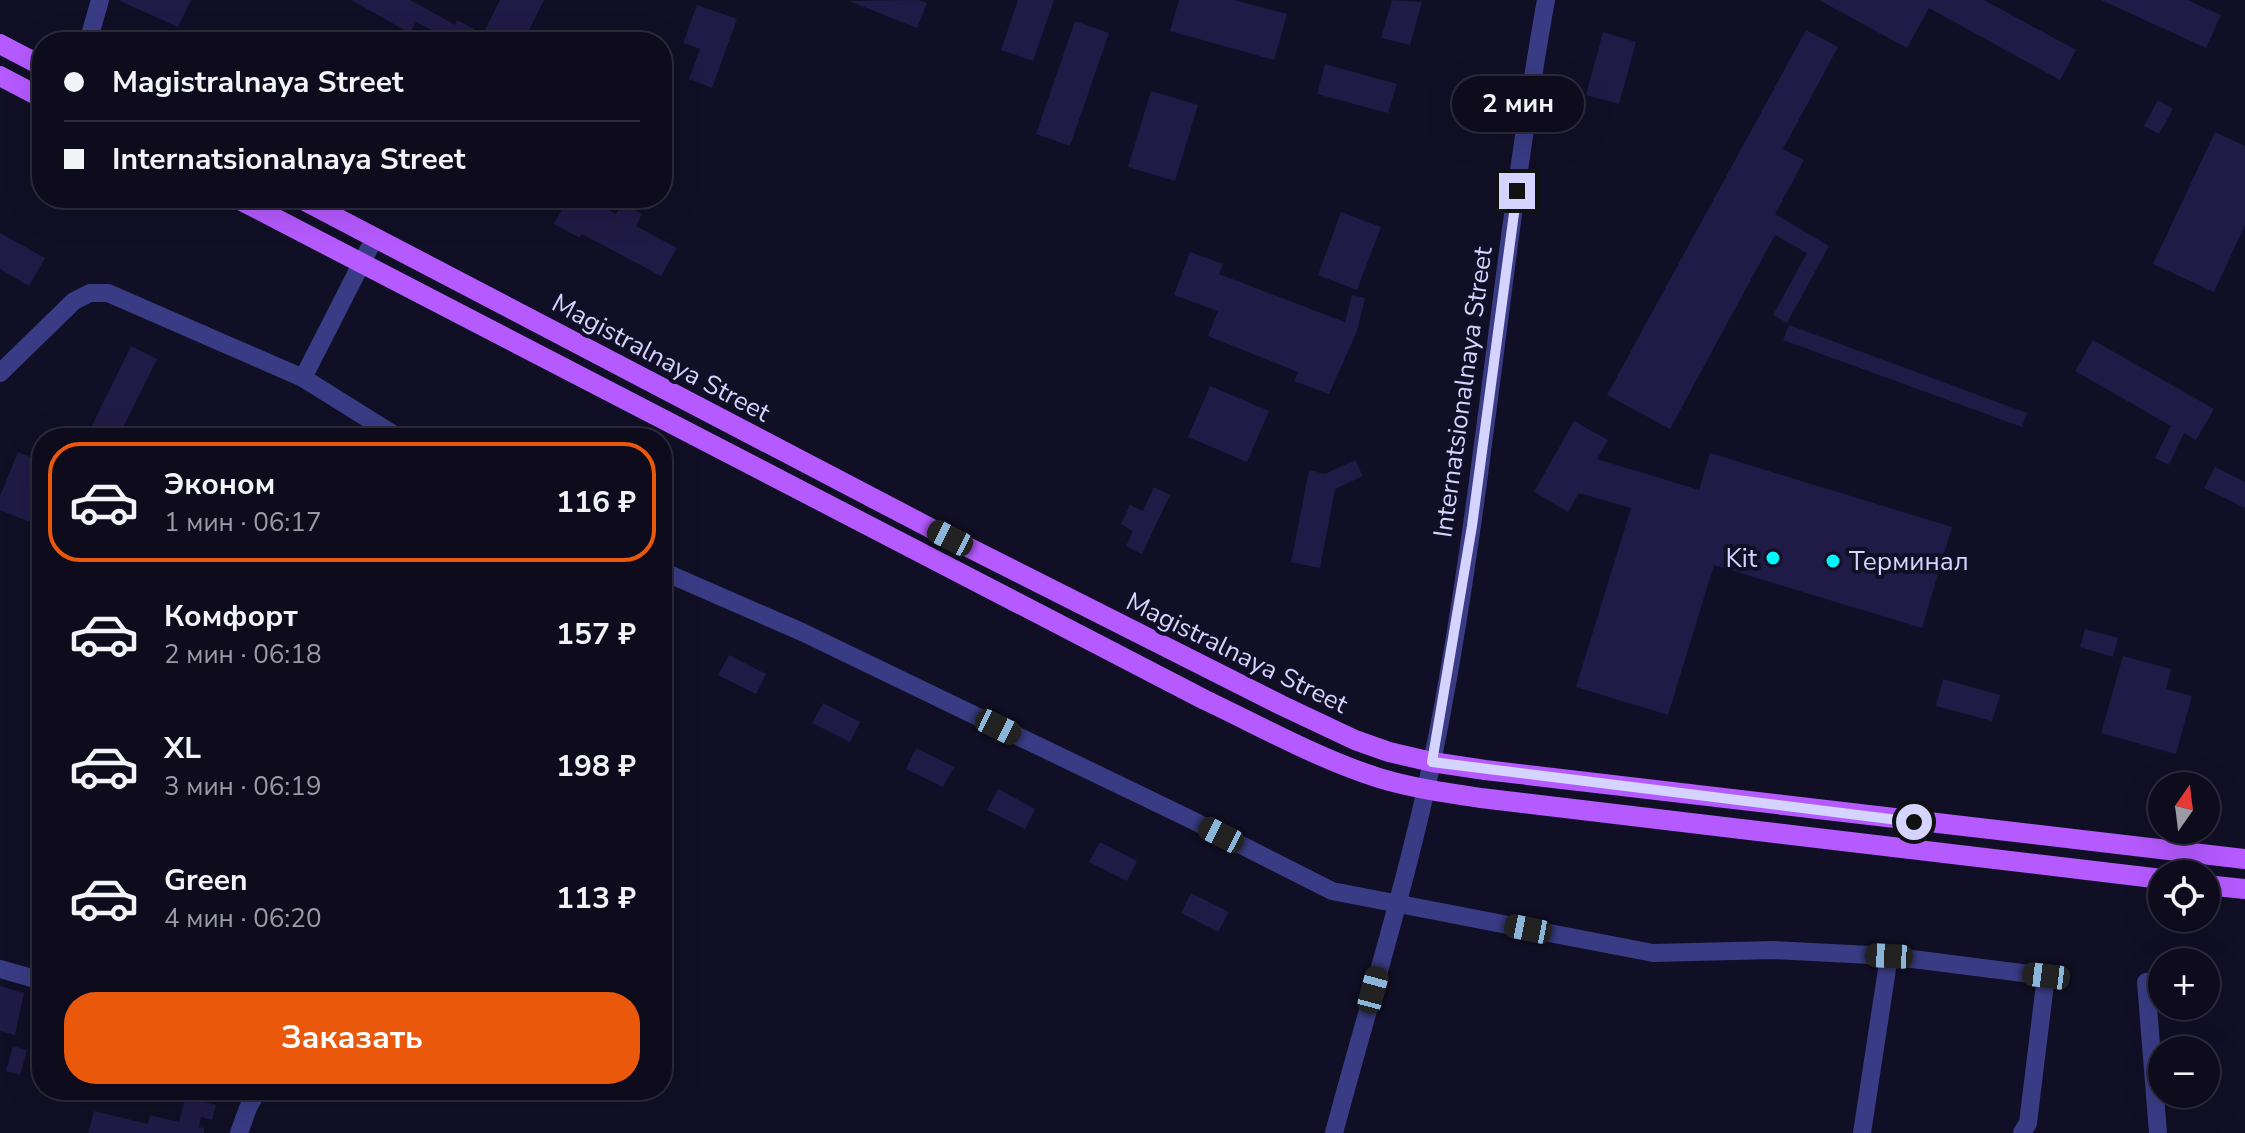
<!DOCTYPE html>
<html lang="ru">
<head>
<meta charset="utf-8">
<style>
  body { margin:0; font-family:"Nunito Sans",sans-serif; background:#1b1929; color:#f1f3f6; height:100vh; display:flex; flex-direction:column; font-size:30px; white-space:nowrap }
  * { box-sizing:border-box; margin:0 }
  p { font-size:26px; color:#9a9ba3 }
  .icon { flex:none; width:44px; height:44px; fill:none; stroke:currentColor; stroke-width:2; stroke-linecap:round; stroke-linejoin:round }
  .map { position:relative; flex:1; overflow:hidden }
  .sheet { position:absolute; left:32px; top:428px; width:640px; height:672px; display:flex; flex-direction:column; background:#0d0b1c; border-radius:32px; box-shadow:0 8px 32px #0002,0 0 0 2px #2d2b3b }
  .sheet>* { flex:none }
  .hud { position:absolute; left:32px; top:32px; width:640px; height:176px; border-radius:32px; box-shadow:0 8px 32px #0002,0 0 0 2px #2d2b3b; display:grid; align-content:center; height:176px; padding:0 32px; background:#0d0b1c }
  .needle { width:52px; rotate:14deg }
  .controls { position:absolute; left:2148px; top:772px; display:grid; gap:16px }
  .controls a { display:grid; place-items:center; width:72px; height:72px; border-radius:50%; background:#0d0b1c; box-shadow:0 8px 32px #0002,0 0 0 2px #2d2b3b; font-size:40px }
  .end { position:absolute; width:36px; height:36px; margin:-18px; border:10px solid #d5d3ff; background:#111; box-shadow:0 0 0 4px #111 }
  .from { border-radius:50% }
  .bubble { position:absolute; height:56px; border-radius:28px; background:#0d0b1c; box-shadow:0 8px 32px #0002,0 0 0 2px #2d2b3b; font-size:26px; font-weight:700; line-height:56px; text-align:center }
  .car { position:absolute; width:24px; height:48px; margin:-24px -12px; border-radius:10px; box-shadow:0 0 6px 2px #0007; background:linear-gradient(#222 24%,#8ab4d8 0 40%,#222 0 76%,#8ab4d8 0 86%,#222 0) }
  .hud b { display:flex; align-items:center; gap:28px; height:76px; font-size:30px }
  .hud b+b { border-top:2px solid #2d2b3b }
  .hud i { width:20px; height:20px; background:#f1f3f6 }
  ul { padding:14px 0 0; list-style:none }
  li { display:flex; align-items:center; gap:24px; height:120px; margin:0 16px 12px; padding:0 16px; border:4px solid transparent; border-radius:32px }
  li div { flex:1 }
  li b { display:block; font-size:30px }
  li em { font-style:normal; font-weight:700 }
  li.active { border-color:#ea580c }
  li>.icon { width:72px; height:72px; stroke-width:1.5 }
  .button { display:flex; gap:16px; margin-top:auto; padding:16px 32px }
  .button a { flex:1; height:92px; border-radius:32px; background:#ea580c; color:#fff; font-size:32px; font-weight:700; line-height:92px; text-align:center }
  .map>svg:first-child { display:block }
</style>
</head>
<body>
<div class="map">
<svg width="2245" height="1133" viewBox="0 0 2245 1133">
  <rect width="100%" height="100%" fill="#110f25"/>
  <path fill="#201a46" d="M118 0H191L178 27Z
    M351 0H410L455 25 457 20 483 34 500 0H544L523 42H435L439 34 416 22 410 33Z
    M918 0 927 3 917 28 849 1Z
    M1018 0H1054L1033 61 1001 50Z
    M1179 0H1234L1287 14 1274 60 1170 31Z
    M1392 0 1422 2 1410 45 1381 38Z
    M1819 0H1984L2076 50 2060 80 1929 8 1907 48Z
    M2101 0H2187L2221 15 2206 48Z
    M697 5 737 19 712 88 689 79 700 49 683 43Z
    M1075 21 1109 33 1070 146 1036 134Z
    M1806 30 1838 47 1783 149 1804 160 1775 214 1829 246 1787 323 1773 315 1807 253 1775 235 1670 429 1607 395Z
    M1603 32 1636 42 1619 104 1586 95Z
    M1325 64 1397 84 1388 113 1317 94Z
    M1151 91 1198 105 1175 181 1128 167Z
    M2158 100 2173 109 2159 134 2144 126Z
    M2215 132 2245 146V225L2214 292 2153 264Z
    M568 198H586L616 214 622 204 642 214 636 226 677 248 661 276 582 234 580 238 554 224Z
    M1341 212 1381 227 1357 290 1318 275Z
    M0 233 45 258 29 286 0 269Z
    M1190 252 1223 264 1219 274 1345 322 1352 295 1365 298 1357 331 1329 394 1294 381 1298 372 1208 336 1218 311 1174 295Z
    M1789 325 2027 413 2022 427 1783 340Z
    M2093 340 2214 409 2196 440 2184 433 2169 465 2155 458 2171 426 2075 371Z
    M131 346 157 359 118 438H86Z
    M1210 386 1269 411 1247 462 1188 437Z
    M1574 421 1608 440 1597 459 1699 490 1710 453 1952 527 1922 628 1714 565 1668 715 1576 687 1631 508 1579 493 1568 512 1534 492Z
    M18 452 42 462V527L0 510V496Z
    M1355 460 1363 476 1335 489 1320 568 1291 562 1309 470 1325 474Z
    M2215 467 2245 482V508L2204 488Z
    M1154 487 1170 495 1142 554 1126 546 1133 531 1121 524 1130 505 1143 511Z
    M2085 629 2118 638 2113 657 2080 647Z
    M729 655 766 674 756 694 718 675Z
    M2123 656 2171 669 2166 689 2192 696 2176 754 2101 733Z
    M1943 679 2000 695 1992 721 1936 706Z
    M823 703 860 722 850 742 812 723Z
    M916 748 954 767 943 787 906 769Z
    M998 789 1035 809 1025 829 987 810Z
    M1100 842 1137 861 1127 881 1089 862Z
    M1191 893 1229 912 1218 932 1181 913Z
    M0 986 24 993 15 1035 0 1031Z
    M13 1046 27 1050 20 1075 6 1071Z
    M185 1097 216 1105 212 1120 201 1117 199 1127 204 1128V1133H88L94 1111 148 1124 150 1115 179 1122Z"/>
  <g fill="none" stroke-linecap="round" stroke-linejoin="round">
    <path stroke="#393c84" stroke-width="18" d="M88 42 100 0
      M0 373 74 301 90 293H108L303 378 399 438
      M303 378 375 237
      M662 571 802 632 1194 821 1332 891 1653 953 1774 950 1889 956 2046 976 2028 1123 2022 1133
      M0 969 42 981
      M2146 982 2158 1133
      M239 1133 248 1108 258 1090
      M1334 1133C1372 991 1417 850 1443 706 1486 472 1504 234 1546 0
      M1862 1133 1889 956"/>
    <path stroke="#b55aff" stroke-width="20" d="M0 44 42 66
      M0 76 42 98
      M236 198 1205 700C1262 727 1319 759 1379 778 1412 788 1447 793 1481 798L2162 879
      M299 198 934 530 1281 705 1355 740 1389 752 1432 762 1485 770 2245 859
      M2206 885 2245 889"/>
  </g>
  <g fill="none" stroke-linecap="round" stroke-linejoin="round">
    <path stroke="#d5d3ff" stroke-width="10" d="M1517 191 1472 526 1432 762 1914 822"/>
  </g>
  <g fill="#00f7fe" stroke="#110f25" stroke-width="3">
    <circle cx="1773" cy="558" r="8"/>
    <circle cx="1833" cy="561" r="8"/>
  </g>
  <g text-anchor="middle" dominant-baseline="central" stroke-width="8" stroke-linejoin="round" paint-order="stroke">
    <g font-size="26" fill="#d5d3ff" stroke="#110f25">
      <text transform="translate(661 358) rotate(28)">Magistralnaya Street</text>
      <text transform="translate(1463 392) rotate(-82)">Internatsionalnaya Street</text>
      <text transform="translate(1237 653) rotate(26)">Magistralnaya Street</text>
    </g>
    <g font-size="26" fill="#d5d3ff" stroke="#110f25" text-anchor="end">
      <text x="1757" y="558">Kit</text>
      <text x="1849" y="561" text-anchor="start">Терминал</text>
    </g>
  </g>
</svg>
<div class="controls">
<a><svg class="needle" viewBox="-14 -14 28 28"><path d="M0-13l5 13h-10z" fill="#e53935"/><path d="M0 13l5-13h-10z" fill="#9a9ba3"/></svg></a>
<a><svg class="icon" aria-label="locate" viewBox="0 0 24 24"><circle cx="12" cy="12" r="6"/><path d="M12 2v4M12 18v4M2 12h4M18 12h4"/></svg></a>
<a>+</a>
<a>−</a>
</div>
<i class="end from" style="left:1914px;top:822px"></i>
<i class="end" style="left:1517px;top:191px"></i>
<div class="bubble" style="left:1452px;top:76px;width:132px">2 мин</div>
<i class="car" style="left:950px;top:538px;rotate:297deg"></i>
<i class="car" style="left:998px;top:727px;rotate:116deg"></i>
<i class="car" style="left:1221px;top:835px;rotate:297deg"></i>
<i class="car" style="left:1528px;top:929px;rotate:281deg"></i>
<i class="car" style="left:1889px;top:956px;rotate:273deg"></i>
<i class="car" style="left:2046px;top:976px;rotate:277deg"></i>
<i class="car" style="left:1373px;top:990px;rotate:15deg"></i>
<div class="hud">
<b><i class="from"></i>Magistralnaya Street</b>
<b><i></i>Internatsionalnaya Street</b>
</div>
<section class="sheet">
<ul>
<li class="active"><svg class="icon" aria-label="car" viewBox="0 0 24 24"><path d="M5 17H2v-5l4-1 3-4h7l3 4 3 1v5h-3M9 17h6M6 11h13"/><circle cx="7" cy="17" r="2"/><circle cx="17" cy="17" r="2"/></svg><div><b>Эконом</b><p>1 мин · 06:17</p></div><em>116 ₽</em></li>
<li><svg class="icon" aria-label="car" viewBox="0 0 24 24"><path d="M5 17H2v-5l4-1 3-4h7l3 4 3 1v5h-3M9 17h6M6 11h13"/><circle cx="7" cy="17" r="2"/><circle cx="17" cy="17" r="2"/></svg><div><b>Комфорт</b><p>2 мин · 06:18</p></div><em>157 ₽</em></li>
<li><svg class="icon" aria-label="car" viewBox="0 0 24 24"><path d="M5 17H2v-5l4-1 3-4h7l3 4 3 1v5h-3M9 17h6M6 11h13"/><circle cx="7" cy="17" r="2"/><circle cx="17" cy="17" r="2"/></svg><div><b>XL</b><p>3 мин · 06:19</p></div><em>198 ₽</em></li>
<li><svg class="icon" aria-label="car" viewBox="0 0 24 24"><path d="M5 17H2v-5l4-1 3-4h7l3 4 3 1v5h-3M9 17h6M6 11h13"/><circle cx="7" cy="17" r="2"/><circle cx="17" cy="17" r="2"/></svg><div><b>Green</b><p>4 мин · 06:20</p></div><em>113 ₽</em></li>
</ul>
<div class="button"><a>Заказать</a></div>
</section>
</div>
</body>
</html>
